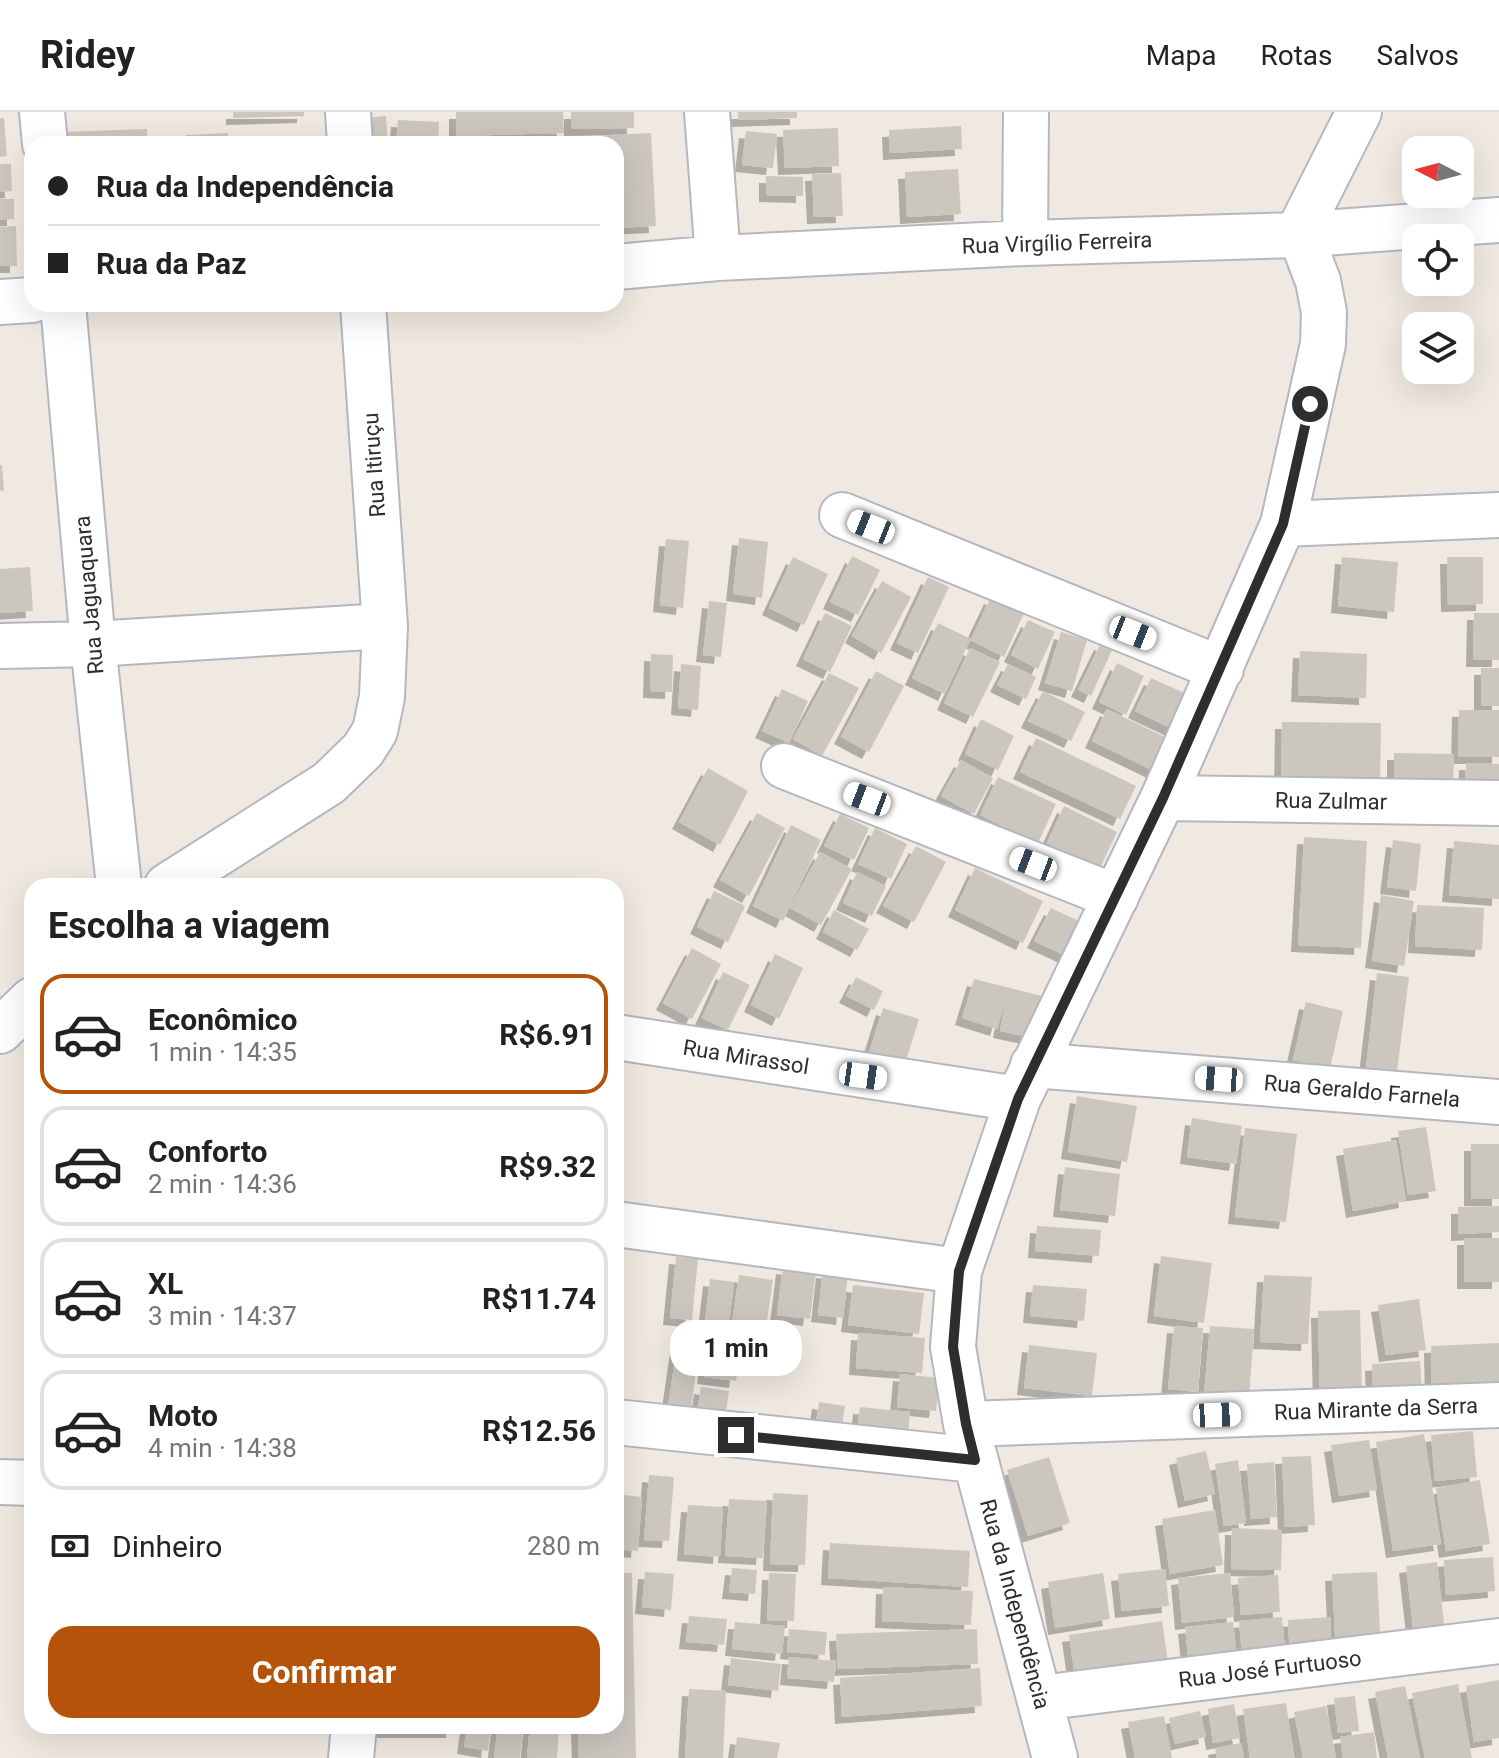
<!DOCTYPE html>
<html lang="pt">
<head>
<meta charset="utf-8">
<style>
  body { margin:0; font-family:Roboto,sans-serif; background:#f2f2f2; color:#222; height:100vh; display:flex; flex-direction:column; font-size:30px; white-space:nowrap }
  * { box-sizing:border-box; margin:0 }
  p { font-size:26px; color:#767676 }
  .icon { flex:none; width:44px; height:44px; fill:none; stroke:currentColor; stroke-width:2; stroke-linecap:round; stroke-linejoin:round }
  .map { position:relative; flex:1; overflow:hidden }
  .details { position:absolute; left:24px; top:766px; width:600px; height:856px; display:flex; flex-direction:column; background:#fff; border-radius:24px; box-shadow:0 8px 32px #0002 }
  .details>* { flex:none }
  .hud { position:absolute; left:24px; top:24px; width:600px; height:176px; border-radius:24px; box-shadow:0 8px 32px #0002; display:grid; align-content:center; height:176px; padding:0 24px; background:#fff }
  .needle { width:52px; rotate:276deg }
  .tools { position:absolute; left:1402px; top:24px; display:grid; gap:16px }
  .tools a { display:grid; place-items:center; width:72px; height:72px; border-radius:16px; background:#fff; box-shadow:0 8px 32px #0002; font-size:40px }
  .end { position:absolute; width:36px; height:36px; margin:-18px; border:10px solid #2e2e2e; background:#fff; box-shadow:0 0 0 4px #fff }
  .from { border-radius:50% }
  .bubble { position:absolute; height:56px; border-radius:24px; background:#fff; box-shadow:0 8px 32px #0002; font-size:26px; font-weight:700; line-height:56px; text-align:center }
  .car { position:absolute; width:24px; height:48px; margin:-24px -12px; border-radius:10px; box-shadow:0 0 6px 2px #0007; background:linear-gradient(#fff 24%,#345 0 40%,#fff 0 76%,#345 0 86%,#fff 0) }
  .hud b { display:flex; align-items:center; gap:28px; height:76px; font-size:30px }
  .hud b+b { border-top:2px solid #e0e0e0 }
  .hud i { width:20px; height:20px; background:#222 }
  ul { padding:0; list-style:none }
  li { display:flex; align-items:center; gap:24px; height:120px; margin:0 16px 12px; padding:0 8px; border:4px solid #e0e0e0; border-radius:24px }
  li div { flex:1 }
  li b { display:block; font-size:30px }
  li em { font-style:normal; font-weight:700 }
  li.on { border-color:#b45309 }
  li>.icon { width:72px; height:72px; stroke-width:1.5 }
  h2 { padding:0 24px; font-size:36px; line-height:96px }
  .pay { display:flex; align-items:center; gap:20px; height:88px; padding:0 24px; font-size:30px }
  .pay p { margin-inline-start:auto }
  .action { display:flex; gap:16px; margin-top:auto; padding:16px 24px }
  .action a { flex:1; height:92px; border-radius:24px; background:#b45309; color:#fff; font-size:32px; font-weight:700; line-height:92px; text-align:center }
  header { display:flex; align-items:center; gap:48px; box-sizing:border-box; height:112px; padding:0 40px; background:#fff; border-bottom:2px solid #e0e0e0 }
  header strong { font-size:38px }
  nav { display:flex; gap:44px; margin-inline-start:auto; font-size:28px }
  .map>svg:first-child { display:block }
</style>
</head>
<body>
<header>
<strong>Ridey</strong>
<nav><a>Mapa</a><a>Rotas</a><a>Salvos</a></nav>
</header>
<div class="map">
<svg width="1499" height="1646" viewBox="0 0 1499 1646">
  <defs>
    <filter id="shadow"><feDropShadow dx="-7" dy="7" stdDeviation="0" flood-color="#0004"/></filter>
  </defs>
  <rect width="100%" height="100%" fill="#efe9e1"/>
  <path fill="#cbc7bf" filter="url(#shadow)" d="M233 0H304V4L233 6Z
    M456 0H563L564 21 456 24Z
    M571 0H634V16L571 17Z
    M738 0H797V6L738 8Z
    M386 4 388 32H356L354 7Z
    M0 6H4L7 44 0 45Z
    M398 8 439 10 438 32H396Z
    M961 14 962 37 890 41 889 18Z
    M838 16 839 54 785 56 783 18Z
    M147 17V32H59V20Z
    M746 19 777 22 773 56 742 53Z
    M228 21V32H186V23Z
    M651 21 656 114 616 116V32H552V26Z
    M313 24V32H261L260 26Z
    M0 52H11L12 79 0 80Z
    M958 57 961 102 907 105 905 60Z
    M841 61 843 104 814 105 812 62Z
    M766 64 803 65V84L766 83Z
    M0 87H14V107L0 108Z
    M16 114 17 154H0V115Z
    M0 353H2L4 378 0 379Z
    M739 426 768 430 762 486 733 482Z
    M666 427 689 429 683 496 660 493Z
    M852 444 880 458 858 503 830 490Z
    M793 445 828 462 804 513 769 496Z
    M1342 445 1398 450 1394 500 1338 494Z
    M1447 445H1483V492L1448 493Z
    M30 455 33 499 0 501V457Z
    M928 465 949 475 918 541 897 531Z
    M882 469 911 485 881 541 852 524Z
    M991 485 1024 501 1004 545 970 528 945 582 912 566 938 511 971 527Z
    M709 489 727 491 721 545 703 543Z
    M825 501 852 514 830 560 803 547Z
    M1474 501H1499V548H1473Z
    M1028 508 1055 520 1038 557 1011 543Z
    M1061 520 1087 528 1072 579 1045 571Z
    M1101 531 1113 536 1091 584 1078 578Z
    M970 536 1000 550 973 605 944 591Z
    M1300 539 1367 542 1366 586 1298 583Z
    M651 542 673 543 672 580 650 579Z
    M1117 551 1144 564 1126 603 1099 590Z
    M681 552 701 554 698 598 678 596Z
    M1008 552 1036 565 1026 587 997 573Z
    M1481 556H1499V594H1481Z
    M876 559 904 574 869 640 841 625Z
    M829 561 859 576 822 644 793 627Z
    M1151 566 1191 584 1175 618 1135 599Z
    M782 577 808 589 789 631 762 619Z
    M1043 579 1085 600 1071 629 1028 609Z
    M1107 597 1169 627 1154 659 1092 629Z
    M1459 598H1499V645H1458Z
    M981 607 1014 624 998 658 965 642Z
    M1282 610 1381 611 1380 673 1281 671Z
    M1036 626 1136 674 1120 707 1020 660Z
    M1394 641 1454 642 1453 678 1394 677Z
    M961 648 993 666 974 702 941 684Z
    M1466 651 1499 652V682L1465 681Z
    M708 656 748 679 720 733 679 710Z
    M998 665 1056 692 1038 731 980 703Z
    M1064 694 1117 720 1100 756 1047 731Z
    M757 701 785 716 749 784 720 768Z
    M840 702 869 716 854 748 824 734Z
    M791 713 821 728 783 809 753 794Z
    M875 716 907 732 891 767 858 752Z
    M1304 725 1367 729 1361 836 1298 833Z
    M1393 728 1421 732 1416 779 1387 775Z
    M1454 729 1499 733V787L1449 783Z
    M916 734 946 750 914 810 883 794Z
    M820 740 852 757 821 813 790 796Z
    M975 756 1043 789 1023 831 955 798Z
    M857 760 886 774 872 804 843 791Z
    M714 779 745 794 728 830 697 815Z
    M1381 783 1414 789 1404 854 1372 849Z
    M1417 793 1484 796 1482 838 1415 834Z
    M1051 796 1084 811 1068 845 1034 829Z
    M834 798 869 817 857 838 823 820Z
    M692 836 721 852 692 907 663 891Z
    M775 842 803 856 779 907 751 893Z
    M723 860 750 873 728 918 702 906Z
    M1377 861 1409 865 1397 959 1366 955Z
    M856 865 883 879 874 898 846 884Z
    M974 867 1046 885 1038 927 1000 919 1006 887 997 917 962 906Z
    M1306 890 1343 899 1330 956 1293 948Z
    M883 896 919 907 903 958 867 947Z
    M1077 984 1137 994 1127 1050 1068 1040Z
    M1192 1006 1242 1014 1236 1052 1187 1045Z
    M1426 1015 1436 1079 1408 1083 1398 1019Z
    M1245 1016 1297 1022 1286 1110 1235 1105Z
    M1396 1028 1406 1089 1353 1099 1343 1037Z
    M1471 1032H1499V1087H1471Z
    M1065 1055 1120 1062 1115 1104 1060 1098Z
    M1499 1094V1120L1458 1122V1095Z
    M1037 1114 1101 1118 1099 1144 1035 1139Z
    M1464 1126H1499V1170H1464Z
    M616 1138 621 1139 618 1163H616Z
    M1161 1144 1212 1151 1204 1211 1154 1204Z
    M676 1145 698 1147 692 1208 670 1206Z
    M783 1155 816 1160 810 1207 777 1203Z
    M823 1159 848 1162 843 1206 818 1203Z
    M739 1163 773 1168 763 1236 729 1231Z
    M1264 1163 1312 1165 1308 1232 1260 1230Z
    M710 1167 734 1170 729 1212 705 1210Z
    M853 1173 924 1181 919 1222 848 1213Z
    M1033 1173 1087 1177 1084 1209 1030 1204Z
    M1419 1187 1426 1238 1386 1243 1378 1193Z
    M1360 1198 1362 1285 1320 1286 1318 1199Z
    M1174 1214 1203 1216 1198 1280 1168 1277Z
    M1210 1214 1254 1217 1249 1286 1204 1283Z
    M858 1221 925 1226 922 1261 856 1256Z
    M1499 1231V1282L1432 1285 1431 1234Z
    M1029 1233 1097 1241 1092 1284 1024 1276Z
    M677 1234 699 1237 689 1312 666 1309Z
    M708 1235 740 1240 736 1269 704 1265Z
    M1420 1249 1422 1282 1373 1285 1372 1252Z
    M900 1262 940 1266 936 1299 897 1295Z
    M701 1275 729 1279 723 1319 695 1314Z
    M819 1290 845 1294 840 1328 814 1324Z
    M860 1295 910 1300 907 1335 856 1330Z
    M1473 1319 1477 1365 1435 1369 1431 1323Z
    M1424 1322 1441 1432 1393 1439 1376 1330Z
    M1369 1328 1377 1378 1339 1384 1331 1333Z
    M1206 1339 1215 1382 1185 1389 1176 1346Z
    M1311 1344 1315 1413 1285 1415 1282 1345Z
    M1049 1345 1070 1411 1028 1424 1007 1358Z
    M1238 1348 1246 1411 1224 1414 1215 1352Z
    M1274 1350 1277 1405 1251 1407 1247 1352Z
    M649 1363 674 1365 669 1429 644 1428Z
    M1480 1368 1490 1432 1446 1439 1436 1376Z
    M773 1381 808 1383 805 1453 770 1452Z
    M616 1382 642 1385 638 1439 616 1437Z
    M729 1387 767 1389 763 1446 725 1444Z
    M688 1393 723 1395 720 1445 684 1442Z
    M1215 1398 1223 1453 1170 1462 1162 1407Z
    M1232 1416 1282 1418 1281 1458 1231 1457Z
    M830 1431 970 1439 968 1475 828 1466Z
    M1493 1445 1495 1479 1446 1483 1444 1448Z
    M1437 1450 1446 1529 1415 1532 1406 1454Z
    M732 1456 757 1458 755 1482 729 1480Z
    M1165 1457 1169 1494 1122 1499 1118 1462Z
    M645 1460 674 1462 671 1498 642 1495Z
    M1377 1460 1381 1540 1336 1543 1332 1462Z
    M616 1461H632L636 1646H579L578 1614H616Z
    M769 1461 796 1462 794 1509 767 1508Z
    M1103 1461 1110 1507 1055 1516 1048 1470Z
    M1230 1461 1234 1505 1182 1511 1178 1466Z
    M1278 1463 1280 1500 1241 1503 1238 1466Z
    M883 1475 973 1479 971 1513 882 1509Z
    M689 1504 727 1507 724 1533 686 1530Z
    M1282 1505 1286 1549 1243 1552 1239 1509Z
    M1330 1505 1332 1544 1290 1546 1288 1508Z
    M1162 1509 1170 1564 1077 1578 1069 1523Z
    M735 1510 785 1514 782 1542 732 1537Z
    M1233 1510 1238 1557 1190 1562 1185 1515Z
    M789 1517 827 1520 825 1543 787 1540Z
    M977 1517 978 1552 838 1557 836 1522Z
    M789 1545 836 1549 834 1570 787 1566Z
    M731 1546 781 1552 778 1579 728 1573Z
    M980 1556 982 1594 842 1605 840 1566Z
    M1499 1568V1626L1474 1630 1466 1574Z
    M1458 1572 1472 1646H1425L1412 1581Z
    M1405 1574 1420 1646H1388L1375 1580Z
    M689 1577 726 1579 723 1646H685Z
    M1355 1584 1359 1619 1338 1621 1334 1586Z
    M1286 1591 1294 1646H1250L1243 1597Z
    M1234 1592 1240 1626 1213 1631 1208 1597Z
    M1326 1594 1336 1646H1303L1294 1600Z
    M1200 1599 1206 1625 1175 1632 1169 1606Z
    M1164 1604 1172 1646H1135L1128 1610Z
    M381 1614H453V1619H381Z
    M467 1614H491L488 1639 464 1635Z
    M498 1614H523L520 1646H494Z
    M530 1614H559L557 1646 527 1645Z
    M1374 1620 1377 1646H1343L1340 1625Z
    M737 1625 780 1631 777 1646H734Z
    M1241 1631 1244 1646H1217L1215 1636Z"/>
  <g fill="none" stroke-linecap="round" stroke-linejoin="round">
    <g stroke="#b4b7c1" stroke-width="48">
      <path id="minor" d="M42 0 45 32
        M348 0 350 32
        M707 0 718 146
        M1297 123 1359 0
        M1025 131 1026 0
        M616 155 718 146 1025 131 1297 123 1499 108
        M0 190 32 188
        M63 192 93 532 119 774
        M842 403 1221 557
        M1283 412 1499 403
        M0 534 93 532 385 514
        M784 654 1116 785
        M1163 686 1499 691
        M167 774 329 671 363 638 375 619 382 585 385 514 363 192
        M0 919 32 888
        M616 925 1018 987
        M1033 953 1499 990
        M616 1112 959 1159
        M616 1310 975 1348
        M966 1312 1499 1293
        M0 1370 32 1371
        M1040 1586 1499 1529
        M351 1646 354 1614
        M1055 1646 966 1312 953 1235 959 1159 1018 987 1163 686 1283 412 1323 232 1324 200 1318 169 1305 135 1297 123"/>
    </g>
    <use href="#minor" stroke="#fff" stroke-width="44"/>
  </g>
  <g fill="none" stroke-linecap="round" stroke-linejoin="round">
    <path stroke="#2e2e2e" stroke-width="10" d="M736 1323 975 1348 966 1312 953 1235 959 1159 1018 987 1163 686 1283 412 1310 292"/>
  </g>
  <g text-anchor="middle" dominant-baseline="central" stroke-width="6" stroke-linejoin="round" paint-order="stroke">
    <g font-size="22" fill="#2e2e2e" stroke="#fff">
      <text transform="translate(1057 131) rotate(-2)">Rua Virgílio Ferreira</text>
      <text transform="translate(374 353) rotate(-94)">Rua Itiruçu</text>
      <text transform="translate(89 483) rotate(-95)">Rua Jaguaquara</text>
      <text transform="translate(1331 689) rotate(1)">Rua Zulmar</text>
      <text transform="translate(746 945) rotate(9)">Rua Mirassol</text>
      <text transform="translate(1362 979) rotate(5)">Rua Geraldo Farnela</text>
      <text transform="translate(1376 1297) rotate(-2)">Rua Mirante da Serra</text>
      <text transform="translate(1015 1492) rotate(75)">Rua da Independência</text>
      <text transform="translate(1270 1557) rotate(-7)">Rua José Furtuoso</text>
    </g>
  </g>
</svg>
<div class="tools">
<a><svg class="needle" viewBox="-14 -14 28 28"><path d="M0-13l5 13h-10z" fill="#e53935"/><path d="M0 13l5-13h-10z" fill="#767676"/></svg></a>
<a><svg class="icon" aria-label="locate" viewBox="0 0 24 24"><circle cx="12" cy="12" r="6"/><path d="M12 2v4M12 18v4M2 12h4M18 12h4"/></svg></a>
<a><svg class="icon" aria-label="layers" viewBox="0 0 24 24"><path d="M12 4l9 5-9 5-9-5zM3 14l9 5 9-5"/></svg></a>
</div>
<i class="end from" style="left:1310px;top:292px"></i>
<i class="end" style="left:736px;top:1323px"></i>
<div class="bubble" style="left:670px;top:1208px;width:132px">1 min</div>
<i class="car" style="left:871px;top:415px;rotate:292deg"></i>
<i class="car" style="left:1133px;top:521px;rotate:112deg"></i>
<i class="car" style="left:867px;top:687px;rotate:291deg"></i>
<i class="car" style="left:1033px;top:752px;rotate:291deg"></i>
<i class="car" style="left:863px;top:964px;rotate:98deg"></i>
<i class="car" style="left:1219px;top:967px;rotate:274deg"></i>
<i class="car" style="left:1217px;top:1303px;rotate:88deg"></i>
<div class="hud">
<b><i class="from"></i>Rua da Independência</b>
<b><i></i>Rua da Paz</b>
</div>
<section class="details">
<h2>Escolha a viagem</h2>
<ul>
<li class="on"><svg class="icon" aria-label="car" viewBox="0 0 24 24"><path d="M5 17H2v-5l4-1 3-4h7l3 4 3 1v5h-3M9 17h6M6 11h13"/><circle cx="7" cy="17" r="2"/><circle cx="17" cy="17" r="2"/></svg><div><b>Econômico</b><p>1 min · 14:35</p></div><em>R$6.91</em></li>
<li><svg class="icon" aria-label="car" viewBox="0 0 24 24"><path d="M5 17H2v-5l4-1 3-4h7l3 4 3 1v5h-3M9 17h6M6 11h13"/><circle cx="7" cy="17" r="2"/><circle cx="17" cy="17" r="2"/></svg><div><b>Conforto</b><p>2 min · 14:36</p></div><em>R$9.32</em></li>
<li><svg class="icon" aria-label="car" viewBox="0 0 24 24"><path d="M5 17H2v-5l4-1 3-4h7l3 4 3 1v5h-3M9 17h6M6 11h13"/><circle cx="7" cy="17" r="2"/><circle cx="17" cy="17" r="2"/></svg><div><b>XL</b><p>3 min · 14:37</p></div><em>R$11.74</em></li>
<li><svg class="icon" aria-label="car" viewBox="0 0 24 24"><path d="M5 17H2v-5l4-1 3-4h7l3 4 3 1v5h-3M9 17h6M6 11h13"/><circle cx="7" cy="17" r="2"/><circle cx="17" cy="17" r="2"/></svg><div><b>Moto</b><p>4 min · 14:38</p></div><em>R$12.56</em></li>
</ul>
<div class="pay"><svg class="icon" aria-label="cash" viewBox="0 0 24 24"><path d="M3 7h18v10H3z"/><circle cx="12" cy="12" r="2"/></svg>Dinheiro<p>280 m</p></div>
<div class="action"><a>Confirmar</a></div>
</section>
</div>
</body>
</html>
